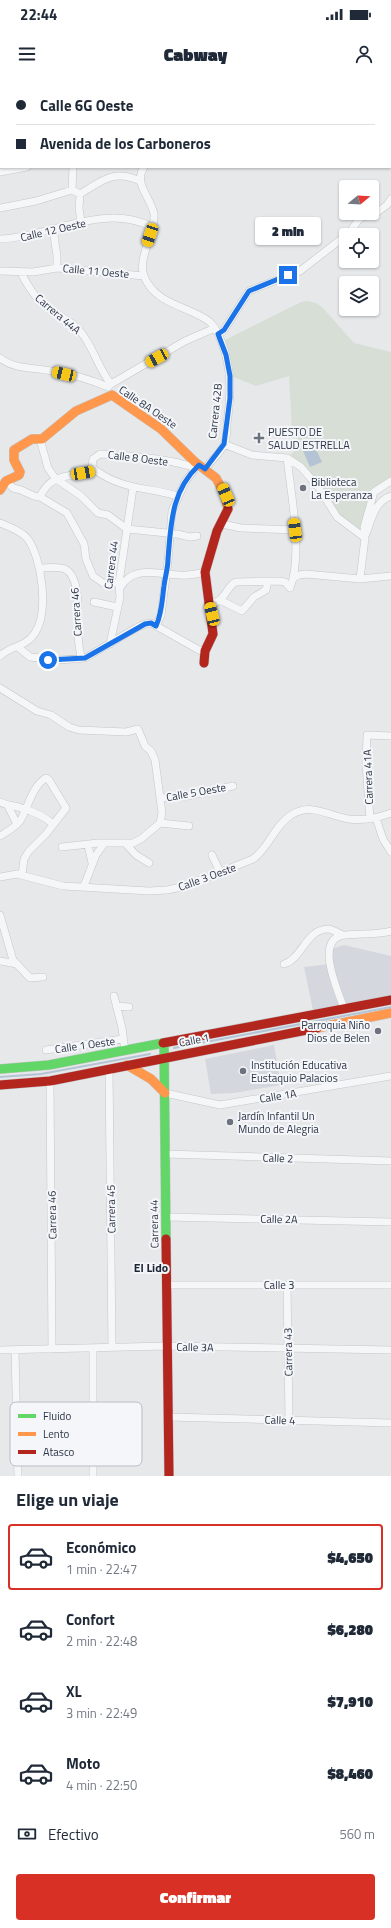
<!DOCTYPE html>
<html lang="es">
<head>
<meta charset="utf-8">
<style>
  body { margin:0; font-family:"Titillium Web",sans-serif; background:#f2f2f3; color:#1f2937; height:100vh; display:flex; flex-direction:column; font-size:15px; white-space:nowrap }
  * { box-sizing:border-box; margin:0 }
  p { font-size:13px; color:#747a83 }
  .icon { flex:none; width:22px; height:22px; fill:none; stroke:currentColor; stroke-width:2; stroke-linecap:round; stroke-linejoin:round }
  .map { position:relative; height:1396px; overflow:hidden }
  .drawer { display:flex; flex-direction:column; background:#fff; flex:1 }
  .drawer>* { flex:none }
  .hud { position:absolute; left:0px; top:0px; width:391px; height:88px; box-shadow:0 1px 3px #0004; display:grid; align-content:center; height:88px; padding:0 16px; background:#fff }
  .needle { width:26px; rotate:72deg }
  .fabs { position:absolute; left:339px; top:100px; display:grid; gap:8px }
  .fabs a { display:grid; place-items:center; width:40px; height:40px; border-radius:4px; background:#fff; box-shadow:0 1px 3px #0004; font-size:20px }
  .end { position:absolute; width:18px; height:18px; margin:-9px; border:5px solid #1a73e8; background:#fff; box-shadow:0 0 0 2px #fff }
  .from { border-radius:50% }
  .bubble { position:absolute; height:28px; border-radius:4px; background:#fff; box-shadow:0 1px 3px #0004; font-size:13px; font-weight:800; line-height:28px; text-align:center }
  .car { position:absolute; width:12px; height:24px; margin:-12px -6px; border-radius:5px; box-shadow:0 0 3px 1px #0007; background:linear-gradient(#f5c518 24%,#345 0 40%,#f5c518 0 76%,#345 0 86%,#f5c518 0) }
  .hud b { display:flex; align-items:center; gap:14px; height:38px; font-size:15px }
  .hud b+b { border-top:1px solid #e0e1e3 }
  .hud i { width:10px; height:10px; background:#1f2937 }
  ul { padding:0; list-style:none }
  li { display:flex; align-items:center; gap:12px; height:66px; margin:0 8px 6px; padding:0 8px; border:2px solid transparent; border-radius:4px }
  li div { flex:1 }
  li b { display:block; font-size:15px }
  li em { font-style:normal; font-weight:800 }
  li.selected { border-color:#d93025 }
  li>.icon { width:36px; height:36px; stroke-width:1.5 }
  h2 { padding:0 16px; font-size:18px; line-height:48px }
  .pay { display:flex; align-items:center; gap:10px; height:44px; padding:0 16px; font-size:15px }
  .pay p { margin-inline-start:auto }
  .action { display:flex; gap:8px; margin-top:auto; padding:8px 16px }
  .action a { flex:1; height:46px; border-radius:4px; background:#d93025; color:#fff; font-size:16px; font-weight:800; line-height:46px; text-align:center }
  .status { display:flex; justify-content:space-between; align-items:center; height:28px; padding:0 20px; background:#fff; direction:ltr }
  .status svg { height:11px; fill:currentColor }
  header { display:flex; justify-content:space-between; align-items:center; height:52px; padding:0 16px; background:#fff; font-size:18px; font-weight:800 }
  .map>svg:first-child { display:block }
</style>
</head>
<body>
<div class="status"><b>22:44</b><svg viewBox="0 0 49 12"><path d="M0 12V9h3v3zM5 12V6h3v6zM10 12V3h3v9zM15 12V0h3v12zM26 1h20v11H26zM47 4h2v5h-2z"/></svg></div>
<header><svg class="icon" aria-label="menu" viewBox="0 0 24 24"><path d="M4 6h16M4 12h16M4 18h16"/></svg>Cabway<svg class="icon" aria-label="person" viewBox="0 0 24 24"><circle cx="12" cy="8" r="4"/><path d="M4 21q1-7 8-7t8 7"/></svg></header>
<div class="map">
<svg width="391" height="1396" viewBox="0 0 391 1396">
  <rect width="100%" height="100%" fill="#e6e8ea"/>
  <path fill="#d4d7dd" d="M344 865 391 876V920L314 935 304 887 330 884 328 870Z
    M274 965 281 1005 234 1013 211 1014 205 979Z"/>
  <path fill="#d6ded6" d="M307 221 316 223 322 227 354 263 391 272V401L374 412 365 458 337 437 319 408 287 378C297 370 301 362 292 351L289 296 256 306 231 296 221 262 301 222Z"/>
  <path fill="#b4c4d5" d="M311 359 322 382 310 387 300 364Z"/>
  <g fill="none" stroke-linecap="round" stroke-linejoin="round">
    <path stroke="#b4c4d5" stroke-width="2" d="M174 968 391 927
      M0 997 41 994 150 974"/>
    <g stroke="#c4c6c8" stroke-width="8">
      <path id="street" d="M19 1 20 0
        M151 1 154 0
        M144 87C133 104 151 117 154 134 156 151 137 179 144 196 155 225 189 226 210 242 216 248 219 255 222 263 232 290 231 315 227 344 227 350 227 359 224 365 220 373 211 381 205 389
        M0 92 27 87
        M72 110 73 87
        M80 114 79 128 81 142
        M0 128 36 121 72 110 80 114C102 101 113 89 140 101
        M53 148 57 176V188
        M0 159C51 157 103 122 152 147
        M0 191 33 192 57 188 144 196
        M21 193C28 206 35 218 47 227 58 236 71 240 80 251 93 266 98 288 111 304L108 307
        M219 254 224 250 249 211 300 191 349 153 360 138 376 133 387 125 391 119
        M0 278C15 290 33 287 51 291 70 294 90 299 108 307
        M111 304 185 261 215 248
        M40 359 48 388 55 398 81 416 98 433 108 435 127 449 177 454 190 457 197 456
        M224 364 252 375 287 378 301 387 319 408 337 437 365 458
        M95 390C123 410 147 407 178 416
        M6 401 13 408 21 410 34 416 40 417C51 391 73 398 95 390L92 386 93 379 100 374C125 375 173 379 195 388
        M40 417 67 433 84 464 86 479 93 496 103 503H119
        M0 443C9 447 20 450 27 458 42 477 49 532 35 553 25 568 11 565 0 576
        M222 444 241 448 295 450
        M366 454C372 439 374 422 391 416
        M40 488C47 488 58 486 65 489 82 498 77 537 78 554 78 562 80 570 81 578
        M295 497 299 495 306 494 360 499 391 496
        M360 499 365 458 364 447 374 412 391 401
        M120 508C134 482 163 497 187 495 193 495 199 493 205 492
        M220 520 242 531 254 517 266 510 268 501
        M94 522 117 527
        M209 525C228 520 225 507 236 502L279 501 285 502 290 508C303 477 291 412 287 378
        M156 546 161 535 168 481 172 431 185 402 197 386
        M110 564 120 517 119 503 133 408
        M18 567 30 577 59 580 85 578 136 548 145 544 151 543 199 570 205 571
        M0 608 37 631 51 635 69 647 79 650 126 652 138 649 145 666 151 671 155 680 162 733 160 743
        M160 718 187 716 233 706
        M0 722C10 727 12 724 21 728 32 731 45 737 53 744
        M8 726 17 744
        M376 738 383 759 391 772
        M370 739 366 684 367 655 391 656
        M0 756C7 752 15 747 20 741 28 728 32 706 46 698L49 700 66 728 46 754 29 771 24 779 22 795
        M125 763 136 775 149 783
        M88 765 92 783
        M62 767 98 763H133L141 759 160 743 189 746
        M212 775 220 792
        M0 797 17 794 63 806 149 811 167 810 186 806 253 779C269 768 274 746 291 735 312 722 328 736 349 739 364 741 377 738 391 733
        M84 806 96 775 104 764
        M0 835 13 880 30 898 43 897
        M0 881 17 884
        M284 884C302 879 306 849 328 849 332 849 338 853 343 855
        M114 916 122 948 125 971
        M116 926 129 927
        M344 929C338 910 313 858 345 855 360 853 377 855 391 851
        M46 970 123 959
        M109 989 112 1268
        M50 1001 52 1269
        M165 1013 220 1025 391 996
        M165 1074 391 1081
        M166 1137 391 1142
        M167 1205H391
        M287 1205 289 1340
        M93 1268V1396
        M0 1270 167 1266 391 1270
        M15 1270 18 1396
        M168 1337 391 1343"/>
    </g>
    <g stroke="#c4c6c8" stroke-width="10">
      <path id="fast" d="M164 963 166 1159
        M0 989 49 985 163 963"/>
    </g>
    <g stroke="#c4c6c8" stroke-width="10">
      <path id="slow" d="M0 410 6 401 19 395 20 392 14 380V370L32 359H42L76 331 112 315 161 349 195 382 216 398 225 415 228 429
        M317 948 391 933
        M127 985 151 999 165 1013"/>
    </g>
    <g stroke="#c4c6c8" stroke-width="10">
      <path id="jam" d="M204 583 205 571 213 554 205 492 217 451 228 429
        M163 963 391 920
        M0 1005 50 1001 317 948
        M166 1159 169 1396"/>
    </g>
    <use href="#street" stroke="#f5f6f7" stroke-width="7"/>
    <use href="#fast" stroke="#63d668" stroke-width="9"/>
    <use href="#slow" stroke="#ff974d" stroke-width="9"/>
    <use href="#jam" stroke="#b3261e" stroke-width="9"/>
  </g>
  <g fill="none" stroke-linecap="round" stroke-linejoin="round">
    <path stroke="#1a73e8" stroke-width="5" d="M48 580 85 578 145 544 151 543 156 546C162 533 162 520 164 506 165 497 168 488 168 479 171 444 171 411 199 385L205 389 224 364 230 318V296L226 275 218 254 224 250 249 211 288 195"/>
  </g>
  <g fill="#6c737f" stroke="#f4f6f9" stroke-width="1.5">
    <path d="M257 352h4v4h4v4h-4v4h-4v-4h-4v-4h4z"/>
    <circle cx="303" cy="408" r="4"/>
    <circle cx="378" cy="951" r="4"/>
    <circle cx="243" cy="991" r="4"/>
    <circle cx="230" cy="1042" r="4"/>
  </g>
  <g text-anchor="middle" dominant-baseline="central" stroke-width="4" stroke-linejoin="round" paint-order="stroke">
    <g font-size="11" fill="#2b3445" stroke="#f4f6f9">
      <text transform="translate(53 150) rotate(-13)">Calle 12 Oeste</text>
      <text transform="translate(96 191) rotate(5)">Calle 11 Oeste</text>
      <text transform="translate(58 234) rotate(40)">Carrera 44A</text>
      <text transform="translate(148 327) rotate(34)">Calle 8A Oeste</text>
      <text transform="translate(215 331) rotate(-84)">Carrera 42B</text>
      <text transform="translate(138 378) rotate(7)">Calle 8 Oeste</text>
      <text transform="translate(111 485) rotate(-83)">Carrera 44</text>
      <text transform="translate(76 532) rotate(-94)">Carrera 46</text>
      <text transform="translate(368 697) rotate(-92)">Carrera 41A</text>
      <text transform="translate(196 712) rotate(-10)">Calle 5 Oeste</text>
      <text transform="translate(207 797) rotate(-20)">Calle 3 Oeste</text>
      <text transform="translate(194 960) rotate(-11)">Calle 1</text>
      <text transform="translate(85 965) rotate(-8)">Calle 1 Oeste</text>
      <text transform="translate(278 1016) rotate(-9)">Calle 1A</text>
      <text transform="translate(278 1078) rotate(2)">Calle 2</text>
      <text transform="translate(111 1129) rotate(-91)">Carrera 45</text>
      <text transform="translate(52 1135) rotate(-91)">Carrera 46</text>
      <text transform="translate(279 1139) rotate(1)">Calle 2A</text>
      <text transform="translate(154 1144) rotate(-91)">Carrera 44</text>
      <text x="279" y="1205">Calle 3</text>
      <text transform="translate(195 1267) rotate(1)">Calle 3A</text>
      <text transform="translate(288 1272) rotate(-91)">Carrera 43</text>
      <text transform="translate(280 1340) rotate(2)">Calle 4</text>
    </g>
    <g font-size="11" fill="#2b3445" stroke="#f4f6f9" text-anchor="start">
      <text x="268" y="352">PUESTO DE<tspan x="268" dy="13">SALUD ESTRELLA</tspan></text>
      <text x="311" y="402">Biblioteca<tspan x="311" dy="13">La Esperanza</tspan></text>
      <text x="370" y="945" text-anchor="end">Parroquia Niño<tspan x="370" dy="13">Dios de Belen</tspan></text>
      <text x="251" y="985">Institución Educativa<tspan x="251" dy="13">Eustaquio Palacios</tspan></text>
      <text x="238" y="1036">Jardín Infantil Un<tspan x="238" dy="13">Mundo de Alegria</tspan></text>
    </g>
    <g font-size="12" font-weight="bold" fill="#1d2536" stroke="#f4f6f9">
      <text x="151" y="1187">El Lido</text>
    </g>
  </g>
  <rect x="10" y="1322" width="132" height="64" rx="6" fill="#f4f6f9" stroke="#b8bcc3" stroke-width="1"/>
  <rect x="18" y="1334" width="18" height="4" fill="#63d668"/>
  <rect x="18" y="1352" width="18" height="4" fill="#ff974d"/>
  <rect x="18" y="1370" width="18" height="4" fill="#b3261e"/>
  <g font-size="11" fill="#2b3445">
    <text x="43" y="1340">Fluido</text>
    <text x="43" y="1358">Lento</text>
    <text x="43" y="1376">Atasco</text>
  </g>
</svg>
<div class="fabs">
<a><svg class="needle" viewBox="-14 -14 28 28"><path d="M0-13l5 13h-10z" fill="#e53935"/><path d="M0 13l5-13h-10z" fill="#747a83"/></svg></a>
<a><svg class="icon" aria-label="locate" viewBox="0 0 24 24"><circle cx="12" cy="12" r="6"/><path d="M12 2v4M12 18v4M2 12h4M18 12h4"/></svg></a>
<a><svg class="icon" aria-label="layers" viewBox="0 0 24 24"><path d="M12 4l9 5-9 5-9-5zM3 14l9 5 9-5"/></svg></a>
</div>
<i class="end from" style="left:48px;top:580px"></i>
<i class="end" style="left:288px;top:195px"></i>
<div class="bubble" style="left:255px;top:137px;width:66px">2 min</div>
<i class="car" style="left:150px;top:155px;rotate:198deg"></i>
<i class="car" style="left:157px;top:278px;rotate:241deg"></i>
<i class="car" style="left:64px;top:294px;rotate:283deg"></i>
<i class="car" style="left:83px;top:393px;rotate:80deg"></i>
<i class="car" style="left:226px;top:415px;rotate:337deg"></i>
<i class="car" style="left:295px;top:450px;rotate:353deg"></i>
<i class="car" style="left:212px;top:534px;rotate:346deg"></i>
<div class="hud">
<b><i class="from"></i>Calle 6G Oeste</b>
<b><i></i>Avenida de los Carboneros</b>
</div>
</div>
<section class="drawer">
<h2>Elige un viaje</h2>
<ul>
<li class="selected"><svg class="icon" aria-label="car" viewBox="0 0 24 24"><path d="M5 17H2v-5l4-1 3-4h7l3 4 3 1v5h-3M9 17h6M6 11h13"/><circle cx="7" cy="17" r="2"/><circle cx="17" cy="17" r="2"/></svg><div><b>Económico</b><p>1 min · 22:47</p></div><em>$4,650</em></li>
<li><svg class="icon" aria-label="car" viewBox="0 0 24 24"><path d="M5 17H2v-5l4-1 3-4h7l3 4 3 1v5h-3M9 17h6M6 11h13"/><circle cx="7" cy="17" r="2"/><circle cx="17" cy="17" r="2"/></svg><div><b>Confort</b><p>2 min · 22:48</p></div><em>$6,280</em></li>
<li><svg class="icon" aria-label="car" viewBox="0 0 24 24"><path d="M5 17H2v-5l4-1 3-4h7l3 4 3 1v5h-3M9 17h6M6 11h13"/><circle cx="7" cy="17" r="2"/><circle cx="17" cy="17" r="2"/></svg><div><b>XL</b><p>3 min · 22:49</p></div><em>$7,910</em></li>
<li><svg class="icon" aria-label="car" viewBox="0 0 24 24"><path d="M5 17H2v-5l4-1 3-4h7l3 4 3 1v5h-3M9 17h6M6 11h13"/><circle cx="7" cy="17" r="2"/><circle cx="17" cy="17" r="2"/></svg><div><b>Moto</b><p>4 min · 22:50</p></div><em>$8,460</em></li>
</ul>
<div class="pay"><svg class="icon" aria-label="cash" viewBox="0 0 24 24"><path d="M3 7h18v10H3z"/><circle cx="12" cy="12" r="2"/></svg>Efectivo<p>560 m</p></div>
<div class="action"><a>Confirmar</a></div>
</section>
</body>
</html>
